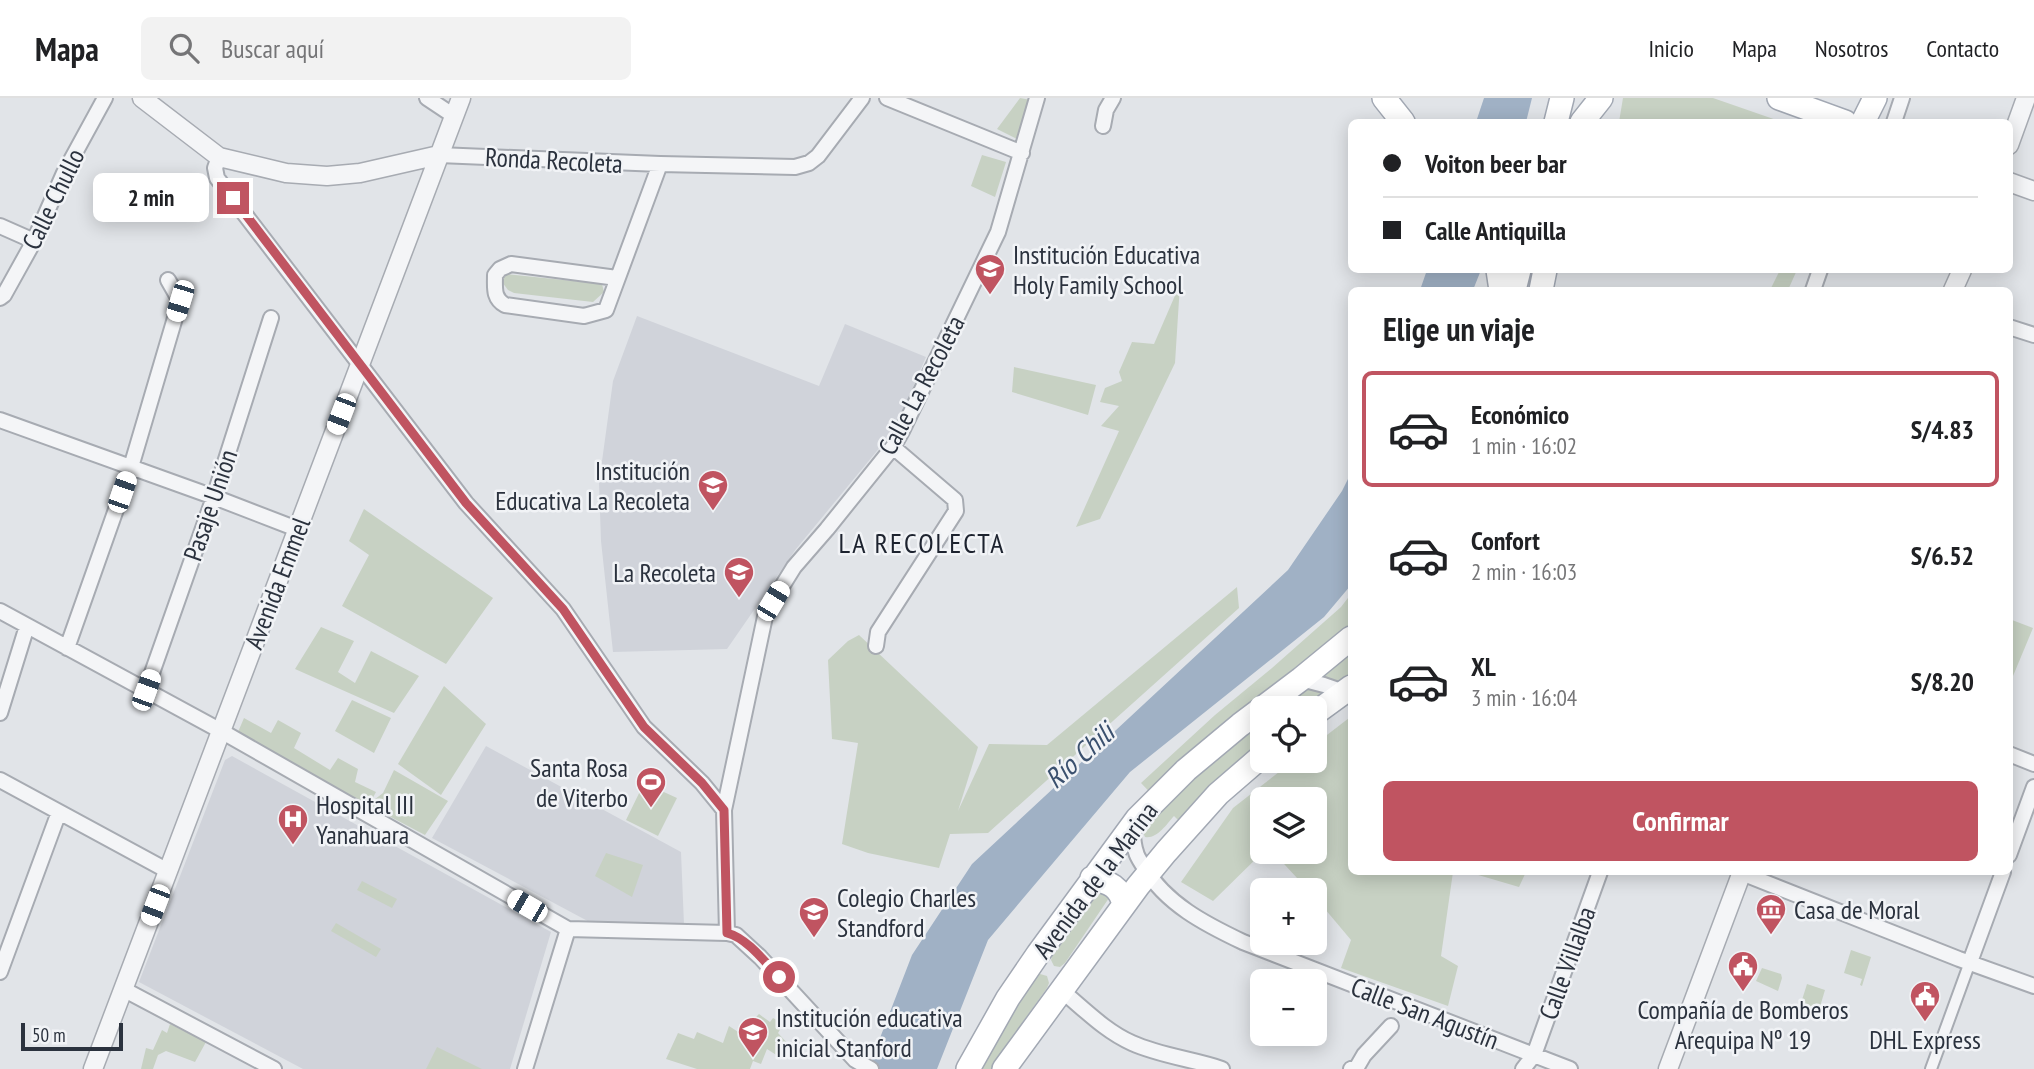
<!DOCTYPE html>
<html lang="es">
<head>
<meta charset="utf-8">
<style>
  body { margin:0; font-family:"PT Sans Narrow",sans-serif; background:#f2f2f2; color:#202124; height:100vh; display:flex; flex-direction:column; font-size:26px; white-space:nowrap }
  * { box-sizing:border-box; margin:0 }
  p { font-size:23px; color:#757577 }
  .icon { flex:none; width:38px; height:38px; fill:none; stroke:currentColor; stroke-width:2; stroke-linecap:round; stroke-linejoin:round }
  .map { position:relative; flex:1; overflow:hidden }
  .sheet { position:absolute; left:1348px; top:189px; width:665px; height:588px; display:flex; flex-direction:column; background:#fff; border-radius:10px; box-shadow:0 4px 18px #0003 }
  .sheet>* { flex:none }
  .top-card { position:absolute; left:1348px; top:21px; width:665px; height:154px; border-radius:10px; box-shadow:0 4px 18px #0003; display:grid; align-content:center; height:154px; padding:0 35px; background:#fff }
  .buttons { position:absolute; left:1250px; top:598px; display:grid; gap:14px }
  .buttons a { display:grid; place-items:center; width:77px; height:77px; border-radius:10px; background:#fff; box-shadow:0 4px 18px #0003; font-size:35px }
  .scale { position:absolute; left:21px; bottom:18px; width:102px; box-sizing:border-box; padding-left:7px; border:4px solid #2b323e; border-top:0; font-size:19px; line-height:24px; white-space:nowrap; color:#2b323e; -webkit-text-stroke:5px #f1f3f6; paint-order:stroke }
  .end { position:absolute; width:32px; height:32px; margin:-16px; border:9px solid #c05461; background:#fff; box-shadow:0 0 0 4px #fff }
  .from { border-radius:50% }
  .bubble { position:absolute; height:49px; border-radius:10px; background:#fff; box-shadow:0 4px 18px #0003; font-size:23px; font-weight:700; line-height:49px; text-align:center }
  .car { position:absolute; width:21px; height:42px; margin:-21px -10px; border-radius:9px; box-shadow:0 0 5px 2px #0007; background:linear-gradient(#fff 24%,#345 0 40%,#fff 0 76%,#345 0 86%,#fff 0) }
  .top-card b { display:flex; align-items:center; gap:24px; height:66px; font-size:26px }
  .top-card b+b { border-top:2px solid #e0e0e0 }
  .top-card i { width:18px; height:18px; background:#202124 }
  ul { padding:0; list-style:none }
  li { display:flex; align-items:center; gap:21px; height:116px; margin:0 14px 10px; padding:0 21px; border:4px solid transparent; border-radius:10px }
  li div { flex:1 }
  li b { display:block; font-size:26px }
  li em { font-style:normal; font-weight:700 }
  li.active { border-color:#c05461 }
  li>.icon { width:63px; height:63px; stroke-width:1.5 }
  h2 { padding:0 35px; font-size:32px; line-height:84px }
  .primary-button { display:flex; gap:14px; margin-top:auto; padding:14px 35px }
  .primary-button a { flex:1; height:80px; border-radius:10px; background:#c05461; color:#fff; font-size:28px; font-weight:700; line-height:80px; text-align:center }
  header { display:flex; align-items:center; gap:42px; box-sizing:border-box; height:98px; padding:0 35px; background:#fff; border-bottom:2px solid #e0e0e0 }
  header strong { font-size:33px }
  nav { display:flex; gap:38px; margin-inline-start:auto; font-size:24px }
  .search { width:490px; height:63px; background:#f2f2f2; display:flex; align-items:center; gap:18px; box-sizing:border-box; padding:0 24px; border-radius:10px; color:#757577; font-size:26px }
  .map>svg:first-child { display:block }
</style>
</head>
<body>
<header>
<strong>Mapa</strong>
<div class="search"><svg class="icon" aria-label="search" viewBox="0 0 24 24"><circle cx="10" cy="10" r="6"/><path d="M15 15l6 6"/></svg>Buscar aquí</div>
<nav><a>Inicio</a><a>Mapa</a><a>Nosotros</a><a>Contacto</a></nav>
</header>
<div class="map">
<svg width="2034" height="971" viewBox="0 0 2034 971">
  <rect width="100%" height="100%" fill="#e1e4e8"/>
  <path fill="#d0d3da" d="M637 218 819 288 845 226 926 259 895 331 796 451 727 551 613 554 601 443 599 385 613 283Z
    M486 648 681 754 684 827 597 828 432 740Z
    M232 658 551 834 510 971H303L139 884 225 662Z"/>
  <path fill="#c7d1c3" d="M1020 0 1031 2 1019 42 997 31Z
    M1623 0H1713L1782 24H1619Z
    M982 57 1006 64 995 99 971 88Z
    M1780 172H1797L1788 192H1776L1771 190Z
    M506 176 602 186 604 194 593 204 514 195 508 192 502 184Z
    M1180 186 1175 265 1100 421 1076 429 1119 333 1101 328 1119 308 1100 304 1105 290 1122 283 1119 274 1132 244 1154 246Z
    M1014 269 1096 287 1088 317 1012 294Z
    M364 411 493 500 446 566 342 508 369 457 349 443Z
    M1237 489 1239 510 988 735 950 736 939 770 868 755 842 746 858 645 832 641 828 562 848 543 859 537 978 649 958 713 989 646 1047 647Z
    M1351 496V605L1314 630V611H1262V663L1192 736 1174 718C1166 727 1157 741 1145 739L1142 732 1164 709 1141 685 1215 617 1272 570 1341 509Z
    M2012 522 2033 530 2013 578 2009 576V529Z
    M321 529 354 543 338 574 355 585 371 553 419 578 394 615 295 571Z
    M444 588 486 626 441 697 398 666Z
    M352 602 391 620 374 655 335 633Z
    M244 620 271 635 278 622 301 635 294 650 330 672 338 660 358 671 355 684 376 694 370 705 383 695 394 672 448 703 425 737 368 707 238 634Z
    M1349 620 1351 621V774H1453L1441 858 1458 868 1448 908 1341 870 1351 842 1314 798V793H1309L1273 754H1314V702H1262L1263 754 1213 803 1181 784 1233 710 1293 663H1314V647Z
    M644 685 677 700 658 738 626 722Z
    M606 755 643 767 632 799 595 778Z
    M1468 774H1526L1519 789Z
    M362 783 397 801 392 810 357 792Z
    M1098 790 1109 800 1065 865 1060 869 1054 868 1051 862 1053 855Z
    M336 825 381 851 376 859 331 833Z
    M1851 852 1871 859 1862 888 1860 887 1862 881 1844 875Z
    M1762 870 1781 876 1782 880 1778 893 1756 883Z
    M1040 876 1047 878 1049 885 1047 890 1020 928 994 971H977L1036 877Z
    M1807 886 1825 892 1819 912 1801 905Z
    M759 916 770 924 773 920 780 924 782 928 778 935 789 947 781 960 767 951 761 966 753 963 750 971H697L666 961 678 935 694 941 697 934 723 945 729 928 752 943 761 925 756 919Z
    M170 926 206 944 195 964 166 953 158 957 153 971H141L146 950 153 952 162 932 167 935Z
    M437 949 482 971H426Z"/>
  <path fill="#a0b1c5" d="M1484 0H1532L1526 24H1476Z
    M1427 172H1481L1473 192H1420Z
    M1351 375V487L1324 519 1130 674 988 842 937 971H868L912 857 972 766 1288 472 1342 393Z"/>
  <g fill="none" stroke-linecap="round" stroke-linejoin="round">
    <g stroke="#a7abb2" stroke-width="14">
      <path id="pedestrian" d="M1931 971 1970 864"/>
    </g>
    <g stroke="#a7abb2" stroke-width="18">
      <path id="minor" d="M427 0 454 18
        M887 0 1022 55
        M1894 24 1902 0
        M1103 28 1106 12 1113 0
        M439 57 660 66 795 69 809 65 818 58 862 0
        M219 59 215 70 217 80 466 405 563 511 644 629 702 685 724 712
        M0 128 34 143
        M617 180 511 166 500 171 495 177C495 190 493 200 505 207L584 218 606 212 660 66
        M1813 192 1820 172
        M0 200 4 197 34 143 64 75 105 0
        M2009 229 2034 237
        M0 322 214 399 297 431
        M0 513 221 633 568 831 727 835 736 837 760 859 855 962 871 971
        M876 548 878 534 956 413 955 402 893 349
        M67 550 131 369 180 203 168 182
        M1301 581 1324 587 1350 596
        M146 592 214 399 271 220
        M0 615 27 528
        M2009 656 2034 666
        M0 682 168 773
        M1132 727C1133 736 1133 746 1136 754 1137 759 1141 764 1144 769 1166 806 1205 826 1243 844L1570 971
        M2009 757 2034 689
        M1739 774 1959 861 2034 888
        M727 835 724 712 766 514 794 469 827 431 893 349 902 333 998 134 1037 0
        M1970 864 2003 774
        M0 874 59 714
        M123 891 274 971
        M1061 892C1084 911 1105 933 1132 945 1161 958 1193 961 1222 971
        M525 971 568 831
        M1351 971 1357 969 1364 957 1391 928
        M1523 971 1534 957 1600 774"/>
    </g>
    <g stroke="#a7abb2" stroke-width="21">
      <path id="tertiary" d="M142 0 219 59 286 75 327 78 360 75 439 57
        M2009 47 2026 0
        M2009 84 2034 93
        M1953 192 1962 172
        M93 971 461 0
        M1668 971 1742 774"/>
    </g>
    <g stroke="#a2a8b3" stroke-width="26">
      <path id="primary" d="M1384 0 1403 24
        M1779 0 1845 24
        M1556 24 1562 0
        M1582 24 1601 0
        M1863 24 1875 0
        M1498 172 1501 192
        M1514 192 1519 172
        M1541 192 1545 172
        M1314 616 1351 589
        M1092 780C1110 785 1120 788 1124 807
        M968 971 1008 900 1038 856 1137 721 1186 672 1240 627 1301 581 1351 540
        M1004 971 1138 788 1166 754 1218 696 1262 658"/>
    </g>
    <use href="#pedestrian" stroke="#f4f5f7" stroke-width="10"/>
    <use href="#minor" stroke="#f4f5f7" stroke-width="14"/>
    <use href="#tertiary" stroke="#f4f5f7" stroke-width="18"/>
    <use href="#primary" stroke="#fff" stroke-width="23"/>
  </g>
  <g fill="none" stroke-linecap="round" stroke-linejoin="round">
    <path stroke="#c05461" stroke-width="9" d="M233 100 466 405 563 511 644 629 702 685 724 712 727 835C747 840 765 864 779 879"/>
  </g>
  <defs>
    <g id="school-pin" transform="scale(1.575)"><path d="M0 17L-7.5 6A9.5 9.5 0 1 1 7.5 6Z" fill="#c05461" stroke="#f1f3f6"/><path d="M0-5L7-2L0 1L-7-2ZM-4 1L0 2.5L4 1V4Q0 6-4 4Z" fill="#fff"/></g>
    <g id="stadium-pin" transform="scale(1.575)"><path d="M0 17L-7.5 6A9.5 9.5 0 1 1 7.5 6Z" fill="#c05461" stroke="#f1f3f6"/><path d="M0-5a6.5 5 0 1 0 0 10a6.5 5 0 1 0 0-10ZM-3.5-1.8h7v3.6h-7Z" fill="#fff"/></g>
    <g id="hospital-pin" transform="scale(1.575)"><path d="M0 17L-7.5 6A9.5 9.5 0 1 1 7.5 6Z" fill="#c05461" stroke="#f1f3f6"/><path d="M-5-5h3v3.5h4V-5h3V5h-3V1.5h-4V5h-3Z" fill="#fff"/></g>
    <g id="museum-pin" transform="scale(1.575)"><path d="M0 17L-7.5 6A9.5 9.5 0 1 1 7.5 6Z" fill="#c05461" stroke="#f1f3f6"/><path d="M0-6L6-3V-2H-6V-3ZM-5-1h2V3h-2ZM-1-1h2V3h-2ZM3-1h2V3H3ZM-6 4H6V6H-6Z" fill="#fff"/></g>
    <g id="civic-pin" transform="scale(1.575)"><path d="M0 17L-7.5 6A9.5 9.5 0 1 1 7.5 6Z" fill="#c05461" stroke="#f1f3f6"/><path d="M-.6-6.5H3V-4.5H.6V-3L4-1V1h2V6H-6V1h2V-1L-.6-3ZM-1.2 2.5V6h2.4V2.5Z" fill="#fff"/></g>
  </defs>
  <g fill-rule="evenodd">
    <use href="#school-pin" x="990" y="171"/>
    <use href="#school-pin" x="713" y="387"/>
    <use href="#school-pin" x="739" y="474"/>
    <use href="#stadium-pin" x="651" y="684"/>
    <use href="#hospital-pin" x="293" y="721"/>
    <use href="#museum-pin" x="1771" y="811"/>
    <use href="#school-pin" x="814" y="814"/>
    <use href="#civic-pin" x="1743" y="868"/>
    <use href="#civic-pin" x="1925" y="898"/>
    <use href="#school-pin" x="753" y="934"/>
  </g>
  <g text-anchor="middle" dominant-baseline="central" stroke-width="5" stroke-linejoin="round" paint-order="stroke">
    <g font-size="26" fill="#2b323e" stroke="#f1f3f6">
      <text transform="translate(554 62) rotate(3)">Ronda Recoleta</text>
      <text transform="translate(53 101) rotate(-64)">Calle Chullo</text>
      <text transform="translate(921 287) rotate(-62)">Calle La Recoleta</text>
      <text transform="translate(210 407) rotate(-71)">Pasaje Unión</text>
      <text transform="translate(277 485) rotate(-69)">Avenida Emmel</text>
      <text transform="translate(1095 782) rotate(-53)">Avenida de la Marina</text>
      <text transform="translate(1567 865) rotate(-70)">Calle Villalba</text>
      <text transform="translate(1425 915) rotate(21)">Calle San Agustín</text>
    </g>
    <g font-size="26" fill="#2b323e" stroke="#f1f3f6" text-anchor="start">
      <text x="1013" y="156">Institución Educativa<tspan x="1013" dy="30">Holy Family School</tspan></text>
      <text x="690" y="372" text-anchor="end">Institución<tspan x="690" dy="30">Educativa La Recoleta</tspan></text>
      <text x="716" y="474" text-anchor="end">La Recoleta</text>
      <text x="628" y="669" text-anchor="end">Santa Rosa<tspan x="628" dy="30">de Viterbo</tspan></text>
      <text x="316" y="706">Hospital III<tspan x="316" dy="30">Yanahuara</tspan></text>
      <text x="837" y="799">Colegio Charles<tspan x="837" dy="30">Standford</tspan></text>
      <text x="1794" y="811">Casa de Moral</text>
      <text x="1743" y="911" text-anchor="middle">Compañía de Bomberos<tspan x="1743" dy="30">Arequipa Nº 19</tspan></text>
      <text x="776" y="919">Institución educativa<tspan x="776" dy="30">inicial Stanford</tspan></text>
      <text x="1925" y="941" text-anchor="middle">DHL Express</text>
    </g>
    <g font-size="28" letter-spacing="2" fill="#1d232f" stroke="#f1f3f6">
      <text x="922" y="444">LA RECOLECTA</text>
    </g>
    <g font-size="28" font-style="italic" fill="#3a506e" stroke="#f1f3f6">
      <text transform="translate(1079 657) rotate(-42)">Río Chili</text>
    </g>
  </g>
</svg>
<div class="buttons">
<a><svg class="icon" aria-label="locate" viewBox="0 0 24 24"><circle cx="12" cy="12" r="6"/><path d="M12 2v4M12 18v4M2 12h4M18 12h4"/></svg></a>
<a><svg class="icon" aria-label="layers" viewBox="0 0 24 24"><path d="M12 4l9 5-9 5-9-5zM3 14l9 5 9-5"/></svg></a>
<a>+</a>
<a>−</a>
</div>
<div class="scale">50 m</div>
<i class="end from" style="left:779px;top:879px"></i>
<i class="end" style="left:233px;top:100px"></i>
<div class="bubble" style="left:93px;top:75px;width:116px">2 min</div>
<i class="car" style="left:180px;top:203px;rotate:197deg"></i>
<i class="car" style="left:341px;top:316px;rotate:201deg"></i>
<i class="car" style="left:122px;top:394px;rotate:19deg"></i>
<i class="car" style="left:773px;top:503px;rotate:31deg"></i>
<i class="car" style="left:146px;top:592px;rotate:20deg"></i>
<i class="car" style="left:155px;top:807px;rotate:201deg"></i>
<i class="car" style="left:527px;top:808px;rotate:300deg"></i>
<div class="top-card">
<b><i class="from"></i>Voiton beer bar</b>
<b><i></i>Calle Antiquilla</b>
</div>
<section class="sheet">
<h2>Elige un viaje</h2>
<ul>
<li class="active"><svg class="icon" aria-label="car" viewBox="0 0 24 24"><path d="M5 17H2v-5l4-1 3-4h7l3 4 3 1v5h-3M9 17h6M6 11h13"/><circle cx="7" cy="17" r="2"/><circle cx="17" cy="17" r="2"/></svg><div><b>Económico</b><p>1 min · 16:02</p></div><em>S/4.83</em></li>
<li><svg class="icon" aria-label="car" viewBox="0 0 24 24"><path d="M5 17H2v-5l4-1 3-4h7l3 4 3 1v5h-3M9 17h6M6 11h13"/><circle cx="7" cy="17" r="2"/><circle cx="17" cy="17" r="2"/></svg><div><b>Confort</b><p>2 min · 16:03</p></div><em>S/6.52</em></li>
<li><svg class="icon" aria-label="car" viewBox="0 0 24 24"><path d="M5 17H2v-5l4-1 3-4h7l3 4 3 1v5h-3M9 17h6M6 11h13"/><circle cx="7" cy="17" r="2"/><circle cx="17" cy="17" r="2"/></svg><div><b>XL</b><p>3 min · 16:04</p></div><em>S/8.20</em></li>
</ul>
<div class="primary-button"><a>Confirmar</a></div>
</section>
</div>
</body>
</html>
